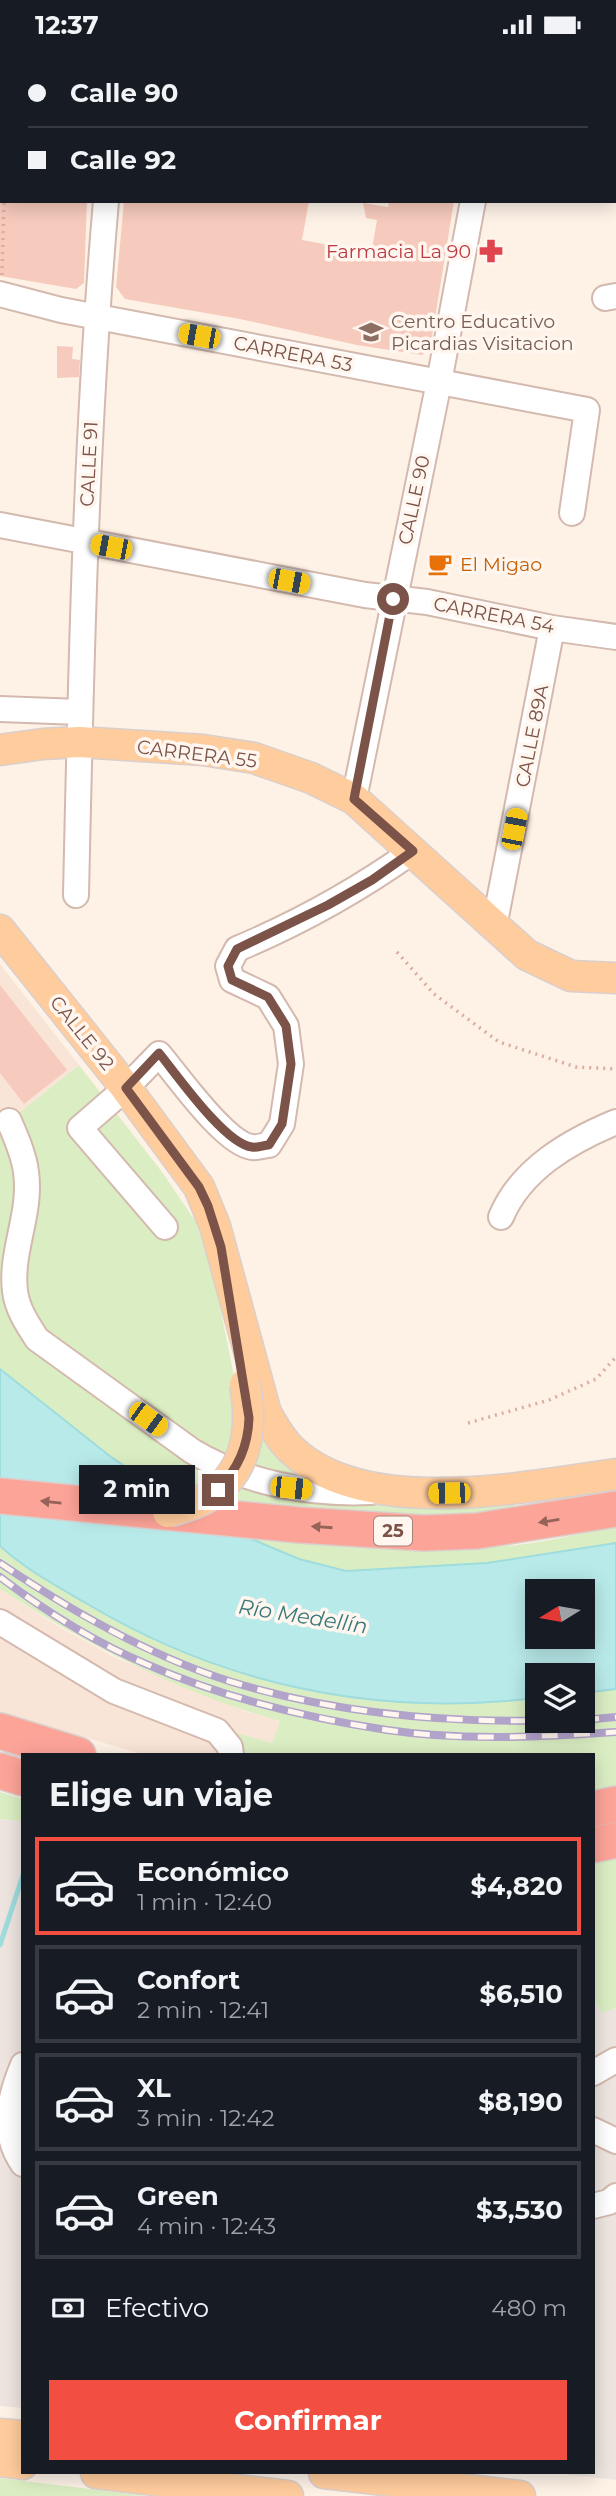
<!DOCTYPE html>
<html lang="es">
<head>
<meta charset="utf-8">
<style>
  body { margin:0; font-family:Montserrat,sans-serif; background:#20242c; color:#f1f3f6; height:100vh; display:flex; flex-direction:column; font-size:26px; white-space:nowrap }
  * { box-sizing:border-box; margin:0 }
  p { font-size:23px; color:#9ea1a6 }
  .icon { flex:none; width:38px; height:38px; fill:none; stroke:currentColor; stroke-width:2; stroke-linecap:round; stroke-linejoin:round }
  .map { position:relative; flex:1; overflow:hidden }
  .sheet { position:absolute; left:21px; top:1704px; width:574px; height:721px; display:flex; flex-direction:column; background:#171b24; border-radius:0px; box-shadow:0 4px 18px #0003 }
  .sheet>* { flex:none }
  .banner { position:absolute; left:0px; top:0px; width:616px; height:154px; box-shadow:0 4px 18px #0003; display:grid; align-content:center; height:154px; padding:0 28px; background:#171b24 }
  .needle { width:46px; rotate:259deg }
  .controls { position:absolute; left:525px; top:1530px; display:grid; gap:14px }
  .controls a { display:grid; place-items:center; width:70px; height:70px; border-radius:0px; background:#171b24; box-shadow:0 4px 18px #0003; font-size:35px }
  .end { position:absolute; width:32px; height:32px; margin:-16px; border:9px solid #7b5348; background:#fff; box-shadow:0 0 0 4px #fff }
  .from { border-radius:50% }
  .bubble { position:absolute; height:49px; border-radius:0px; background:#171b24; box-shadow:0 4px 18px #0003; font-size:23px; font-weight:700; line-height:49px; text-align:center }
  .car { position:absolute; width:21px; height:42px; margin:-21px -10px; border-radius:9px; box-shadow:0 0 5px 2px #0007; background:linear-gradient(#f5c518 24%,#345 0 40%,#f5c518 0 76%,#345 0 86%,#f5c518 0) }
  .banner b { display:flex; align-items:center; gap:24px; height:66px; font-size:26px }
  .banner b+b { border-top:2px solid #363941 }
  .banner i { width:18px; height:18px; background:#f1f3f6 }
  ul { padding:0; list-style:none }
  li { display:flex; align-items:center; gap:21px; height:98px; margin:0 14px 10px; padding:0 14px; border:4px solid #363941; border-radius:0px }
  li div { flex:1 }
  li b { display:block; font-size:26px }
  li em { font-style:normal; font-weight:700 }
  li.on { border-color:#f24f42 }
  li>.icon { width:63px; height:63px; stroke-width:1.5 }
  h2 { padding:0 28px; font-size:32px; line-height:84px }
  .pay { display:flex; align-items:center; gap:18px; height:77px; padding:0 28px; font-size:26px }
  .pay p { margin-inline-start:auto }
  .cta { display:flex; gap:14px; margin-top:auto; padding:14px 28px }
  .cta a { flex:1; height:80px; border-radius:0px; background:#f24f42; color:#fff; font-size:28px; font-weight:700; line-height:80px; text-align:center }
  .status { display:flex; justify-content:space-between; align-items:center; height:49px; padding:0 35px; background:#171b24; direction:ltr }
  .status svg { height:19px; fill:currentColor }
  .map>svg:first-child { display:block }
</style>
</head>
<body>
<div class="status"><b>12:37</b><svg viewBox="0 0 49 12"><path d="M0 12V9h3v3zM5 12V6h3v6zM10 12V3h3v9zM15 12V0h3v12zM26 1h20v11H26zM47 4h2v5h-2z"/></svg></div>
<div class="map">
<svg width="616" height="2447" viewBox="0 0 616 2447">
  <rect width="100%" height="100%" fill="#fef2e7"/>
  <path fill="#f9e5d7" d="M0 915 79 1016 0 1079Z
    M0 1540 56 1576 114 1608 245 1662 280 1672 272 1695 230 1683 223 1706H145L0 1663Z"/>
  <path fill="#eee5e0" d="M0 1770 23 1772V2359L0 2357Z
    M593 1946 601 1964 616 1959V2431L556 2424H593Z"/>
  <path fill="#dbeec3" d="M79 1016 162 1123 196 1173 213 1223 236 1337 230 1414 209 1434 182 1447 168 1446 111 1408 0 1320V1079Z
    M258 1377 287 1411 513 1449 516 1466 439 1470 224 1454Z
    M616 1477V1494L487 1514 346 1522 299 1510 249 1489C338 1495 427 1505 516 1496 549 1493 583 1483 616 1477Z
    M0 1497C25 1520 55 1536 84 1553 224 1637 375 1668 537 1649V1671H583V1644L616 1640V1744L593 1750V1706H223L230 1682 272 1694 280 1672C179 1644 87 1596 0 1540Z
    M0 1743 23 1750V1772L0 1770Z
    M616 1809V1959L601 1964 593 1946V1814Z
    M0 2429 147 2447H0Z"/>
  <path fill="#b9eaea" stroke="#9edcdd" stroke-width="2" fill-rule="evenodd" d="M0 1320 111 1408 182 1456 242 1486 299 1510 346 1522 487 1514 616 1494V1640L583 1644V1626H537V1649C375 1668 224 1637 84 1553 55 1536 25 1520 0 1497ZM537 1542H583V1587H537Z"/>
  <g fill="none" stroke-linecap="round" stroke-linejoin="round">
    <path stroke="#9edcdd" stroke-width="5" d="M0 1896 23 1826"/>
  </g>
  <path fill="#f6cabc" d="M0 152H87L84 234 76 240 0 227Z
    M124 152H309L302 191 351 200 352 197 372 200 377 171 366 169 363 154 388 158 389 152H454L430 300 422 306 357 296 240 270 125 250 116 238Z
    M57 297 73 298 72 310 80 311 79 328 57 329Z
    M0 936 67 1021 24 1055 0 1024Z"/>
  <g fill="none" stroke-linecap="round" stroke-linejoin="round">
    <g stroke="#d4b9ae" stroke-width="28">
      <path id="minor" d="M11 0V2
        M500 2 501 0
        M614 56H616
        M0 245 61 261 587 361 572 464
        M605 249 616 247
        M0 476 365 546 427 553 552 579 616 588
        M0 660 80 663
        M354 750 439 333 473 152
        M76 846C81 615 86 383 106 152
        M494 878 552 579
        M9 1072C16 1088 24 1106 26 1123 32 1164 10 1202 15 1242 17 1260 28 1276 37 1290L192 1402C245 1434 310 1446 371 1443
        M501 1168C521 1120 570 1092 616 1073
        M165 1178 80 1079 126 1039 159 1005C177 1026 225 1095 252 1098 257 1099 264 1096 269 1096L282 1075 291 1015 286 977 268 948 232 931 228 917 237 900C299 874 358 841 413 802
        M0 1573 114 1642 217 1682 230 1698 231 1706
        M23 2016C9 2049 1 2084 23 2115
        M593 2024 616 2011
        M593 2081 616 2092
        M593 2157 609 2153 616 2147"/>
    </g>
    <g stroke="#dacfcc" stroke-width="33">
      <path id="major" d="M0 701 43 695 79 693 203 701 254 709 311 729 354 750 527 906 571 927 616 929
        M0 881 126 1039 199 1138 215 1177 266 1364C274 1378 282 1393 294 1403 368 1470 526 1438 616 1425
        M0 2385 23 2387
        M0 2412 23 2415
        M96 2424 288 2447
        M324 2424 520 2447"/>
    </g>
    <g stroke="#dacfcc" stroke-width="38">
      <path id="highway" d="M0 1447 299 1476 424 1484 477 1482 616 1460
        M0 1682 78 1706
        M0 1722 23 1729
        M593 1760 616 1755
        M593 1796 616 1791"/>
    </g>
    <path stroke="#dcad9e" stroke-width="3.5" stroke-dasharray="2 5" stroke-linecap="butt" d="M2 226 4 152
      M397 903 434 945 499 993 576 1018 616 1020
      M468 1374 549 1351 596 1330 616 1308"/>
    <use href="#minor" stroke="#fff" stroke-width="24"/>
    <use href="#major" stroke="#ffcc9d" stroke-width="30"/>
    <use href="#highway" stroke="#fda499" stroke-width="35"/>
    <g stroke="#b2a3ca" stroke-width="8">
      <path id="rail" d="M0 1514C71 1562 149 1607 232 1633 341 1666 455 1675 569 1671
        M0 1528C45 1562 94 1593 146 1615 221 1648 307 1669 387 1681 462 1692 541 1688 616 1683
        M583 1671 616 1668"/>
    </g>
    <use href="#rail" stroke="#fff6ef" stroke-width="5" stroke-dasharray="16" stroke-linecap="butt"/>
    <g stroke="#dacfcc" stroke-width="33" stroke-linecap="butt">
      <path id="major-bridge" d="M168 1463C180 1459 193 1456 204 1450 248 1425 253 1380 245 1335"/>
    </g>
    <use href="#major-bridge" stroke="#ffcc9d" stroke-width="30"/>
  </g>
  <defs><path id="oneway-solid" d="M-6-.8H1V-3.2L6.5 0L1 3.2V.8H-6Z" transform="scale(1.75)"/></defs>
  <g fill="#956358">
    <use href="#oneway-solid" transform="translate(51 1453) rotate(-174)"/>
    <use href="#oneway-solid" transform="translate(549 1472) rotate(171)"/>
    <use href="#oneway-solid" transform="translate(322 1478) rotate(-176)"/>
  </g>
  <g fill="none" stroke-linecap="round" stroke-linejoin="round">
    <path stroke="#7b5348" stroke-width="9" d="M218 1441C238 1419 248 1398 249 1369L221 1198 208 1157 199 1138 126 1039 159 1004C177 1026 225 1095 252 1098 257 1099 264 1096 269 1096L282 1075 291 1015 286 977 268 948 232 931 228 917 237 900 328 856 372 831 413 802 354 750 393 550"/>
  </g>
  <defs>
    <g id="pharmacy-bare" transform="scale(1.89)"><path d="M-2-6h4v4h4v4h-4v4h-4v-4h-4v-4h4Z" fill="#e0444e" stroke="#fff6ef" stroke-width="2.5" paint-order="stroke"/></g>
    <g id="school-bare" transform="scale(1.89)"><path d="M0-5L7-2L0 1L-7-2ZM-4 1L0 2.5L4 1V4Q0 6-4 4Z" fill="#8d6e63" stroke="#fff6ef" stroke-width="2.5" paint-order="stroke"/></g>
    <g id="cafe-bare" transform="scale(1.89)"><path d="M-5.5-4.5H6V0H3Q3 3.5 0 3.5H-2.5Q-5.5 3.5-5.5 0ZM3-3.2v2h1.7v-2ZM-6 4.5H4V6H-6Z" fill="#e8710a" stroke="#fff6ef" stroke-width="2.5" paint-order="stroke"/></g>
  </defs>
  <g fill-rule="evenodd">
    <use href="#pharmacy-bare" x="491" y="202"/>
    <use href="#school-bare" x="371" y="283"/>
    <use href="#cafe-bare" x="440" y="515"/>
  </g>
  <g text-anchor="middle" dominant-baseline="central" stroke-width="7" stroke-linejoin="round" paint-order="stroke">
    <rect fill="#fff6ef" stroke="#a3847a" stroke-width="2" x="374" y="1467.5" width="38" height="29" rx="5"/>
    <g font-size="18" font-weight="bold" fill="#7b5348">
      <text x="393" y="1482">25</text>
    </g>
    <g font-size="19" fill="#be3a42" stroke="#fff6ef" text-anchor="end">
      <text x="471" y="202">Farmacia La 90</text>
    </g>
    <g font-size="19" fill="#785e54" stroke="#fff6ef" text-anchor="start">
      <text x="391" y="272">Centro Educativo<tspan x="391" dy="22">Picardias Visitacion</tspan></text>
    </g>
    <g font-size="19" fill="#7b5348" stroke="#fff6ef">
      <text transform="translate(293 305) rotate(11)">CARRERA 53</text>
      <text transform="translate(89 415) rotate(-87)">CALLE 91</text>
      <text transform="translate(414 451) rotate(-78)">CALLE 90</text>
      <text transform="translate(494 566) rotate(11)">CARRERA 54</text>
      <text transform="translate(532 687) rotate(-79)">CALLE 89A</text>
      <text transform="translate(197 705) rotate(7)">CARRERA 55</text>
      <text transform="translate(82 984) rotate(51)">CALLE 92</text>
    </g>
    <g font-size="19" fill="#c56008" stroke="#fff6ef" text-anchor="start">
      <text x="460" y="515">El Migao</text>
    </g>
    <g font-size="21" font-style="italic" fill="#387879" stroke="#fff6ef">
      <text transform="translate(303 1567) rotate(9)">Río Medellín</text>
    </g>
  </g>
</svg>
<div class="controls">
<a><svg class="needle" viewBox="-14 -14 28 28"><path d="M0-13l5 13h-10z" fill="#e53935"/><path d="M0 13l5-13h-10z" fill="#9ea1a6"/></svg></a>
<a><svg class="icon" aria-label="layers" viewBox="0 0 24 24"><path d="M12 4l9 5-9 5-9-5zM3 14l9 5 9-5"/></svg></a>
</div>
<i class="end from" style="left:393px;top:550px"></i>
<i class="end" style="left:218px;top:1441px"></i>
<div class="bubble" style="left:79px;top:1416px;width:116px">2 min</div>
<i class="car" style="left:199px;top:287px;rotate:280deg"></i>
<i class="car" style="left:111px;top:498px;rotate:281deg"></i>
<i class="car" style="left:289px;top:532px;rotate:101deg"></i>
<i class="car" style="left:514px;top:780px;rotate:11deg"></i>
<i class="car" style="left:148px;top:1370px;rotate:126deg"></i>
<i class="car" style="left:291px;top:1439px;rotate:96deg"></i>
<i class="car" style="left:449px;top:1444px;rotate:269deg"></i>
<div class="banner">
<b><i class="from"></i>Calle 90</b>
<b><i></i>Calle 92</b>
</div>
<section class="sheet">
<h2>Elige un viaje</h2>
<ul>
<li class="on"><svg class="icon" aria-label="car" viewBox="0 0 24 24"><path d="M5 17H2v-5l4-1 3-4h7l3 4 3 1v5h-3M9 17h6M6 11h13"/><circle cx="7" cy="17" r="2"/><circle cx="17" cy="17" r="2"/></svg><div><b>Económico</b><p>1 min · 12:40</p></div><em>$4,820</em></li>
<li><svg class="icon" aria-label="car" viewBox="0 0 24 24"><path d="M5 17H2v-5l4-1 3-4h7l3 4 3 1v5h-3M9 17h6M6 11h13"/><circle cx="7" cy="17" r="2"/><circle cx="17" cy="17" r="2"/></svg><div><b>Confort</b><p>2 min · 12:41</p></div><em>$6,510</em></li>
<li><svg class="icon" aria-label="car" viewBox="0 0 24 24"><path d="M5 17H2v-5l4-1 3-4h7l3 4 3 1v5h-3M9 17h6M6 11h13"/><circle cx="7" cy="17" r="2"/><circle cx="17" cy="17" r="2"/></svg><div><b>XL</b><p>3 min · 12:42</p></div><em>$8,190</em></li>
<li><svg class="icon" aria-label="car" viewBox="0 0 24 24"><path d="M5 17H2v-5l4-1 3-4h7l3 4 3 1v5h-3M9 17h6M6 11h13"/><circle cx="7" cy="17" r="2"/><circle cx="17" cy="17" r="2"/></svg><div><b>Green</b><p>4 min · 12:43</p></div><em>$3,530</em></li>
</ul>
<div class="pay"><svg class="icon" aria-label="cash" viewBox="0 0 24 24"><path d="M3 7h18v10H3z"/><circle cx="12" cy="12" r="2"/></svg>Efectivo<p>480 m</p></div>
<div class="cta"><a>Confirmar</a></div>
</section>
</div>
</body>
</html>
